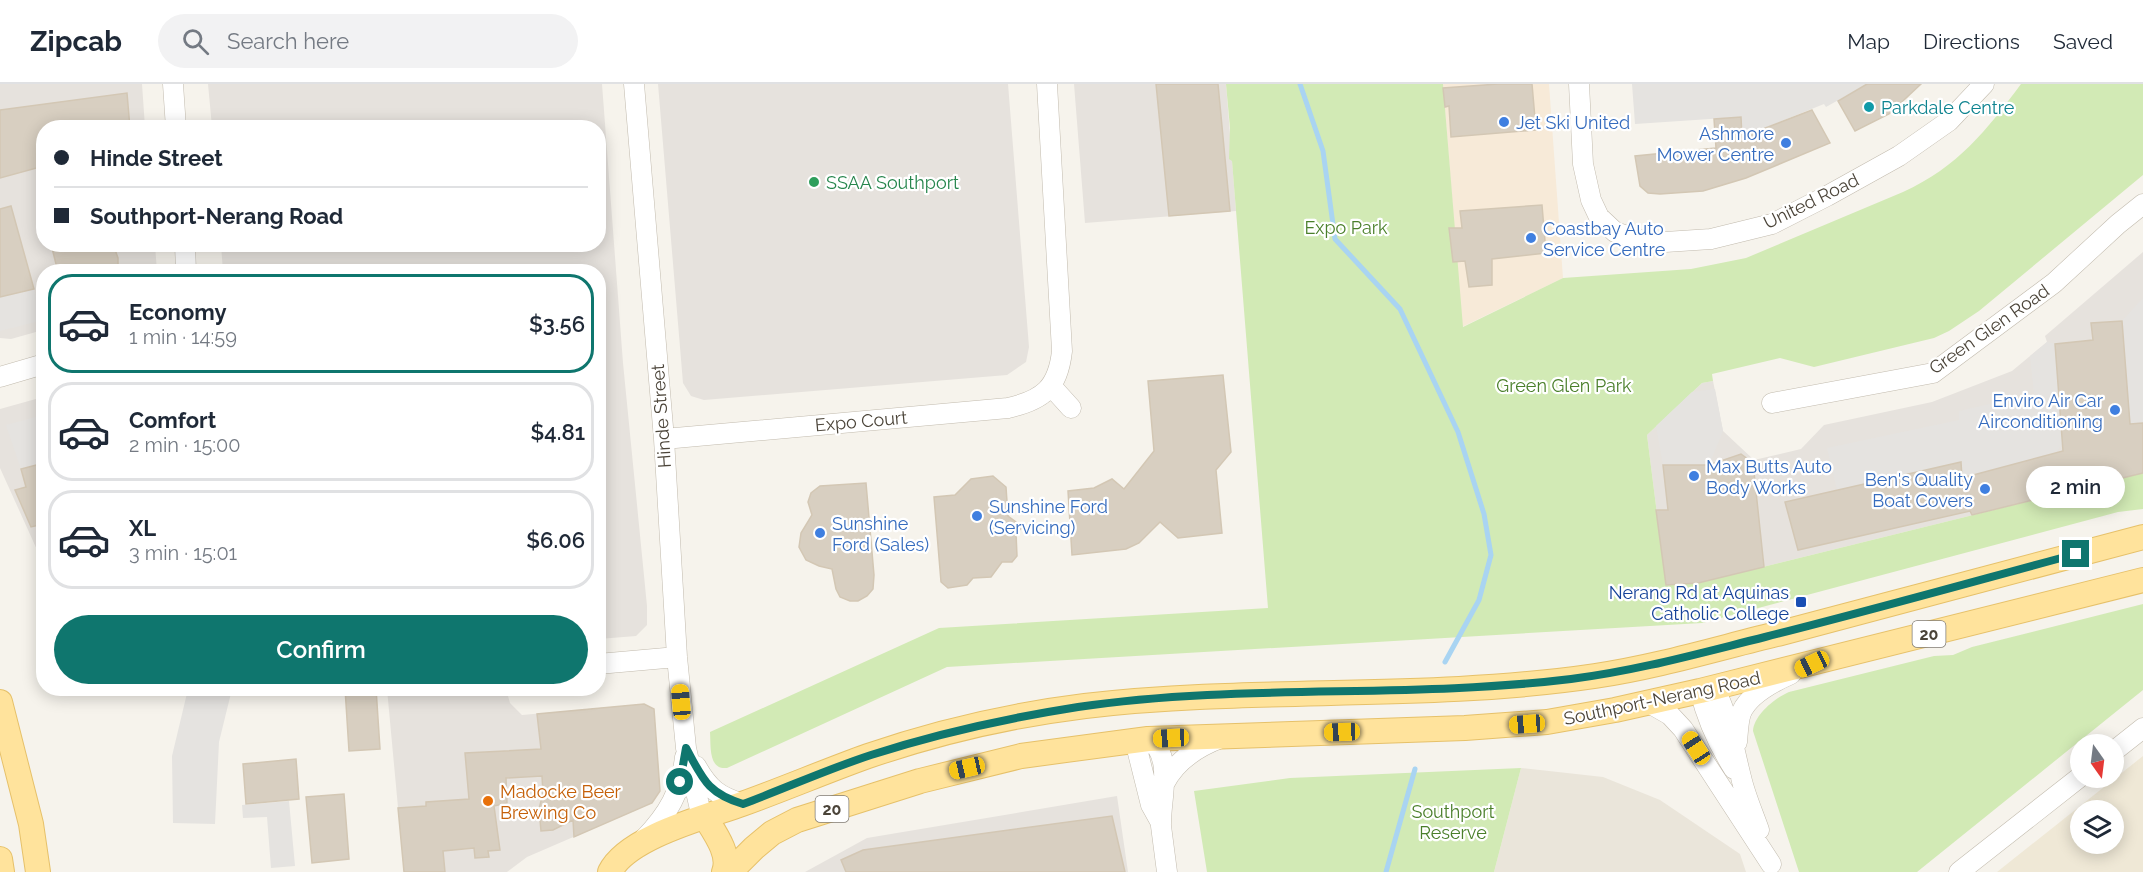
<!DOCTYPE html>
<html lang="en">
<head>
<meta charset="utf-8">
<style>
  body { margin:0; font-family:Raleway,sans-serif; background:#f2f2f3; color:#1f2937; height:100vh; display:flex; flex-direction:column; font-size:22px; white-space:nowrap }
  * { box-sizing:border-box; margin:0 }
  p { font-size:20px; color:#747a83 }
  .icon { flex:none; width:33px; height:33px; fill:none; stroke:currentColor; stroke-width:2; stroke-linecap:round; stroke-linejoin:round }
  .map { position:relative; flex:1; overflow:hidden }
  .details { position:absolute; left:36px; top:180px; width:570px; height:432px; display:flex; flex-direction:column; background:#fff; border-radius:24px; box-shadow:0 3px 15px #0003 }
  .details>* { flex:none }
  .banner { position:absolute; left:36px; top:36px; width:570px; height:132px; border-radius:24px; box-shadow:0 3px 15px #0003; display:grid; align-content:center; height:132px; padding:0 18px; background:#fff }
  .needle { width:39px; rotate:166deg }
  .tools { position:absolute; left:2070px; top:650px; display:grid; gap:12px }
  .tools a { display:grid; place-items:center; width:54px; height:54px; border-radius:50%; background:#fff; box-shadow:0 3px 15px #0003; font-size:30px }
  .end { position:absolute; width:27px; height:27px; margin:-14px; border:8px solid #0f766e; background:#fff; box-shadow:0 0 0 3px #fff }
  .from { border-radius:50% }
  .bubble { position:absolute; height:42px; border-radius:21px; background:#fff; box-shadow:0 3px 15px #0003; font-size:20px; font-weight:600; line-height:42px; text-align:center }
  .car { position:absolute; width:18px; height:36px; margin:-18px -9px; border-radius:8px; box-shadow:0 0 4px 2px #0007; background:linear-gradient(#f5c518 24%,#345 0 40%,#f5c518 0 76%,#345 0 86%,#f5c518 0) }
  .banner b { display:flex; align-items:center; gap:21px; height:57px; font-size:22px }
  .banner b+b { border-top:2px solid #e0e1e3 }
  .banner i { width:15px; height:15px; background:#1f2937 }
  ul { padding:10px 0 0; list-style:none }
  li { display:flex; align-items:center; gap:18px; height:99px; margin:0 12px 9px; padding:0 6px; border:3px solid #e0e1e3; border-radius:24px }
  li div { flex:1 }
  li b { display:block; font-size:22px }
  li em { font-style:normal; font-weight:600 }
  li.active { border-color:#0f766e }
  li>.icon { width:54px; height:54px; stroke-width:1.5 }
  .primary-button { display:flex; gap:12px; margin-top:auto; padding:12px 18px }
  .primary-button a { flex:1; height:69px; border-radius:36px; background:#0f766e; color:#fff; font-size:24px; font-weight:600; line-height:69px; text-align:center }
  header { display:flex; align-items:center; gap:36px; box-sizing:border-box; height:84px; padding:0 30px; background:#fff; border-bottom:2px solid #e0e1e3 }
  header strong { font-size:28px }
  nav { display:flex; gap:33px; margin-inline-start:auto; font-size:21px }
  .search { width:420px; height:54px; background:#f2f2f3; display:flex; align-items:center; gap:15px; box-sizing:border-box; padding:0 21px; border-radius:33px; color:#747a83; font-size:22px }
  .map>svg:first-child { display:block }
</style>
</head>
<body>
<header>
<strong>Zipcab</strong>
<div class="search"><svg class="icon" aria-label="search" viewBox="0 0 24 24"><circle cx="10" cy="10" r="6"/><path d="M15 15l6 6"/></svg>Search here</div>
<nav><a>Map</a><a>Directions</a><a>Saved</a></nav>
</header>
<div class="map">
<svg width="2143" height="788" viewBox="0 0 2143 788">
  <rect width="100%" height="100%" fill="#f6f3ec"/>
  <path fill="#eae5da" d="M1521 684 1603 693 1660 716 1740 770 1746 788H1494Z"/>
  <path fill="#f7ead8" d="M1443 0H1549L1563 194 1462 243Z"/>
  <path fill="#e6e2dd" d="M0 0H142L145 43 44 44V160L155 161 157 187 44 188 43 246 11 255 0 254Z
    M208 0H602L623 279 647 522V541L636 552 599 555 598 188 223 187 221 161 598 160V44L212 43Z
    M658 0H1008L1029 263 1026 278 1007 291 704 316 691 312 683 299Z
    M1074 0H1226L1236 127 1085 139Z
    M2143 168V389L1698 499 1666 501 1647 351 1702 299 1713 297 1723 347 1754 376 1801 365 1824 341 1932 318 2012 287 2047 258 2045 252Z
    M43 313V479L0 384V325Z
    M387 605H506L510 619 522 631 644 620 654 625 660 707 652 719 527 773 507 788H404Z
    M1117 712 1128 788H805L867 754Z"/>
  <path fill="#efe8d6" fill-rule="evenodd" d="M2143 672V788H1997ZM2080 726H2114V759H2080Z"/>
  <path fill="#d2eab5" d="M1226 0H1443L1463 243 1563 194 1691 185 1746 174 1903 108C1958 83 1986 47 2021 0H2143V91L1979 227 1949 247 1934 254 1814 283 1780 274 1712 290 1713 297 1702 299 1647 351 1666 501 1698 499 2143 389V425L2118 428 1702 539 947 583 727 684C708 686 711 662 710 648L939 544 1268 524 1232 77 1229 75 1230 44Z
    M2143 520V606L1917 788H1799L1753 647C1754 631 1775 614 1789 608L1934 572 1953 571 1972 563Z
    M1521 684 1494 788H1207L1194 707 1290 694Z"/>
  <path fill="#e5e3e0" d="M1632 0H1867L1826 23 1824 20 1742 53 1740 33 1635 40Z
    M34 205 43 236 0 247V213Z
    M2143 214V339L2130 340 2122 237Z
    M2047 258 2055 260 2062 360 2057 368 1962 394 1961 378 1837 406 1827 364 1959 336V327L2034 310 2030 272Z
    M1715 305 1723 347 1709 381H1663L1656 342 1692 308Z
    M43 331V379L21 385 6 341Z
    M188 605H232L219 658 215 740 173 739 172 672Z
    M289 717 295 782 271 784 267 733 243 734 242 721Z"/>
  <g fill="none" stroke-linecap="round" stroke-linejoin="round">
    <path stroke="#a9d4f2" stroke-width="5" d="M1300 0 1323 67 1335 155 1400 225 1458 348 1484 430 1491 471 1479 516 1445 578
      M1386 788 1415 685"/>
  </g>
  <path fill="#d8cfc1" stroke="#d3c7b4" stroke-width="1.5" d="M1156 0H1218L1230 127 1169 132Z
    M1498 0H1532L1536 46 1451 53 1449 22 1445 23 1443 4Z
    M1867 0H1921L1889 30 1855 47 1838 17Z
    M127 9 130 44H44V82L0 94V26Z
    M1812 26 1830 59 1746 94 1703 107 1660 110 1648 109 1640 102 1635 72 1716 64 1714 35 1741 33 1742 53Z
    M1542 121 1546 169 1492 175V201L1469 203 1465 177 1453 178 1449 144H1462L1460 127Z
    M11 122 34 205 0 213V125Z
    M51 160H113L118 174V188H58Z
    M2122 237 2130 340 2143 339V389L1972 431 1970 427 1798 466 1785 418 1961 378 1962 394 2063 367 2055 260 2093 256 2091 239Z
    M1223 291 1231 368 1216 386 1222 449 1178 454 1160 438 1139 459 1126 465 1072 471 1068 407 1094 404 1112 395 1124 405 1154 367 1148 297Z
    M1741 370 1753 379 1764 483 1698 499 1666 501 1656 426H1668L1663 381H1709Z
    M44 379V440L31 443 15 406 26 403 21 385Z
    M993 392 1006 403 1008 432 1023 443 1016 449 1017 472 1012 478H1002L991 493 973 494 967 501 948 504 941 498 934 413 955 411 971 395Z
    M866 399 874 491 873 505 867 512 858 517H850L840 513 836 505 832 485 819 482 806 476 799 463 801 449 812 431 808 418 811 409 820 402Z
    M345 604H376L380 665 349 667Z
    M644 620 654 625 660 707 652 719 574 753 573 736 553 746 541 747 539 725 543 709 542 692 506 694 507 719 494 722 500 766 488 767 489 773 475 774 474 764 443 767 445 788H404L398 724 426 722V718L469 715 465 669 541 665 537 630Z
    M296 675 299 715 246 720 243 680Z
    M344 710 349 775 312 779 306 713Z
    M1112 732 1125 788H846L841 776 863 766Z"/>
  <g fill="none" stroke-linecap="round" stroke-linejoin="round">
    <g stroke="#c2bbae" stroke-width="21">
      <path id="minor" d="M173 0 176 44
        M634 0 664 355 677 573 686 664 702 734
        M1579 0 1583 80 1591 116 1599 133 1615 148 1650 159 1711 155 1772 140 1827 112 1899 72 1949 37 1984 0
        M185 160 186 188
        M0 293 44 280
        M1052 303 1071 324
        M1772 319 1933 289 2054 199 2118 140 2143 120
        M664 355 1008 324C1043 316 1058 304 1062 267L1047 0
        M598 580 677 573
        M1714 604C1729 632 1733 662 1741 693 1745 711 1753 729 1759 746
        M1700 607C1707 636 1718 660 1734 685
        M1649 619 1670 631 1683 645 1771 780
        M1737 658C1738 648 1738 638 1741 629 1749 610 1773 598 1791 590
        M2114 667 2143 644
        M696 682C709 705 718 712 743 720
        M1164 700C1176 676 1197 663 1221 654
        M1161 739 1151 721 1138 669 1142 660 1148 655C1175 671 1160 716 1161 742 1163 757 1165 773 1167 788
        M644 755C668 730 681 708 685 673
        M1959 788 2080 693"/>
    </g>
    <g stroke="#e6c16a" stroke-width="26">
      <path id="major" d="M0 618 31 740 38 788
        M705 733C714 748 731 770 724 788
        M0 775 2 788
        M610 788C627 753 706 733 742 720 784 705 826 687 868 672 938 648 1012 631 1085 622 1254 602 1426 617 1595 592 1657 583 1719 564 1781 549 1902 518 2022 484 2143 453
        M730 788 754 764 772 749 797 736 920 697 1021 672 1148 655 1465 644 1547 638 1615 626 1700 607 2143 496"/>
    </g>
    <use href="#minor" stroke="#fff" stroke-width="20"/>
    <use href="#major" stroke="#ffe39c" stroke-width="24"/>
  </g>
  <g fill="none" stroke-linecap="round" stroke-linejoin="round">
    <path stroke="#0f766e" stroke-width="8" d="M680 698 686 664C703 695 707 709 743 720 786 704 828 685 871 671 939 649 1008 634 1078 623 1241 599 1407 615 1571 595 1636 587 1700 569 1765 553 1869 527 1972 498 2076 470"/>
  </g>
  <circle fill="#0f9aa8" stroke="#fff" stroke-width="2" cx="1869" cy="23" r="6"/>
  <g fill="#3f7fe0" stroke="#fff" stroke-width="2">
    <circle cx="1504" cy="38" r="6"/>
    <circle cx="1786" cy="59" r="6"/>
    <circle cx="1531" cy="154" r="6"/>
    <circle cx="2115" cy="326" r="6"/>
    <circle cx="1694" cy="392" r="6"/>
    <circle cx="1985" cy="405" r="6"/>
    <circle cx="977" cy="432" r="6"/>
    <circle cx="820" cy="449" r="6"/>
  </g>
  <circle fill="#2e9e5b" stroke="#fff" stroke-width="2" cx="814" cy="98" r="6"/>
  <rect fill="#1a4fb4" stroke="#fff" stroke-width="2" x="1795" y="512" width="12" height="12" rx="3"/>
  <circle fill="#e8710a" stroke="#fff" stroke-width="2" cx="488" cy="717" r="6"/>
  <g text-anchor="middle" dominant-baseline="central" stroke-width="4.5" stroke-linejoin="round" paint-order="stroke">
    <g fill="#fff" stroke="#817c74" stroke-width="1.5">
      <rect x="1912.5" y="537" width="33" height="26" rx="4.5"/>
      <rect x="815.5" y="712" width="33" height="26" rx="4.5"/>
    </g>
    <g font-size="16" font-weight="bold" fill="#4b4439">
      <text x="1929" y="550">20</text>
      <text x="832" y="725">20</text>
    </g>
    <g font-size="18" fill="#0d838f" stroke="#fff" text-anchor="start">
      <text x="1881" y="23">Parkdale Centre</text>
    </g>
    <g font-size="18" fill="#366cbe" stroke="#fff" text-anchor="start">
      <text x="1516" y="38">Jet Ski United</text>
      <text x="1774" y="49" text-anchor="end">Ashmore<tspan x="1774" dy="21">Mower Centre</tspan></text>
      <text x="1543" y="144">Coastbay Auto<tspan x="1543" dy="21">Service Centre</tspan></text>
      <text x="2103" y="316" text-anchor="end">Enviro Air Car<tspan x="2103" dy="21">Airconditioning</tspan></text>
      <text x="1706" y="382">Max Butts Auto<tspan x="1706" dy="21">Body Works</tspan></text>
      <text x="1973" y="395" text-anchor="end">Ben's Quality<tspan x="1973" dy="21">Boat Covers</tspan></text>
      <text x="989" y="422">Sunshine Ford<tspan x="989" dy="21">(Servicing)</tspan></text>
      <text x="832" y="439">Sunshine<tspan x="832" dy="21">Ford (Sales)</tspan></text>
    </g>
    <g font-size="18" fill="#27864d" stroke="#fff" text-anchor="start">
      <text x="826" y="98">SSAA Southport</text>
    </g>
    <g font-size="18" fill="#4b4439" stroke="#fff">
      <text transform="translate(1811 117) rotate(-26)">United Road</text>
      <text transform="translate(1989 245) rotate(-35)">Green Glen Road</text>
      <text transform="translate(661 332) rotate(-94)">Hinde Street</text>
      <text transform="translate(861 337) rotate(-5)">Expo Court</text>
      <text transform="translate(1662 614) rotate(-12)">Southport-Nerang Road</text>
    </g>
    <g font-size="18" fill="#4a7f2a" stroke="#fff">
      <text x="1346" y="143">Expo Park</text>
      <text x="1564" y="301">Green Glen Park</text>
      <text x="1453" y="727">Southport<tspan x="1453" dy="21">Reserve</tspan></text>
    </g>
    <g font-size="18" fill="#164399" stroke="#fff" text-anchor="end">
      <text x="1789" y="508">Nerang Rd at Aquinas<tspan x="1789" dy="21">Catholic College</tspan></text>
    </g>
    <g font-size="18" fill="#c56008" stroke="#fff" text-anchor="start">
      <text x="500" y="707">Madocke Beer<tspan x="500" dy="21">Brewing Co</tspan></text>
    </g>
  </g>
</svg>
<div class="tools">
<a><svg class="needle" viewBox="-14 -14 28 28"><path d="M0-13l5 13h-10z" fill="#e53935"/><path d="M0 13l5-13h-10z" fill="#747a83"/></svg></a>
<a><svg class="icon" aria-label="layers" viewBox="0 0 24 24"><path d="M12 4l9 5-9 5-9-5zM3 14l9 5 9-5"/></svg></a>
</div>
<i class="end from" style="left:680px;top:698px"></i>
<i class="end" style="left:2076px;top:470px"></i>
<div class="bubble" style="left:2026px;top:382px;width:99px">2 min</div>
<i class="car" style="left:1812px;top:580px;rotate:245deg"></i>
<i class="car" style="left:681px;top:618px;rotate:355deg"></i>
<i class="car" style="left:1527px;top:640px;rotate:266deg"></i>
<i class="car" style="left:1342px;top:648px;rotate:268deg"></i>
<i class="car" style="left:1171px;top:654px;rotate:267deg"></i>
<i class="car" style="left:1696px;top:664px;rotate:327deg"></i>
<i class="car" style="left:967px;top:684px;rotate:257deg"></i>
<div class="banner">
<b><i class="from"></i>Hinde Street</b>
<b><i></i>Southport-Nerang Road</b>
</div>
<section class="details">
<ul>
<li class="active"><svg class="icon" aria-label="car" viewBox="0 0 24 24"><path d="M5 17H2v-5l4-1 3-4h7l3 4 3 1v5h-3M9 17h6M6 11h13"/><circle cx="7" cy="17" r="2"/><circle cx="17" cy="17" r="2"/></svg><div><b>Economy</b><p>1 min · 14:59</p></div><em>$3.56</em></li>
<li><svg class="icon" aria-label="car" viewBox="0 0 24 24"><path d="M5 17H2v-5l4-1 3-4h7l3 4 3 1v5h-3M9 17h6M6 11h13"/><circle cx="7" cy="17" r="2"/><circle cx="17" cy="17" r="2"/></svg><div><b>Comfort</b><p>2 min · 15:00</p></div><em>$4.81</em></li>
<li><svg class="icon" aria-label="car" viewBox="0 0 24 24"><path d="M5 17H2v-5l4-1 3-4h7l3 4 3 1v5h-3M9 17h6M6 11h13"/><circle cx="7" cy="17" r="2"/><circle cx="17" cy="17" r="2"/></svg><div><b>XL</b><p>3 min · 15:01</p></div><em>$6.06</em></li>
</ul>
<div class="primary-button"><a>Confirm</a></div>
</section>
</div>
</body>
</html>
